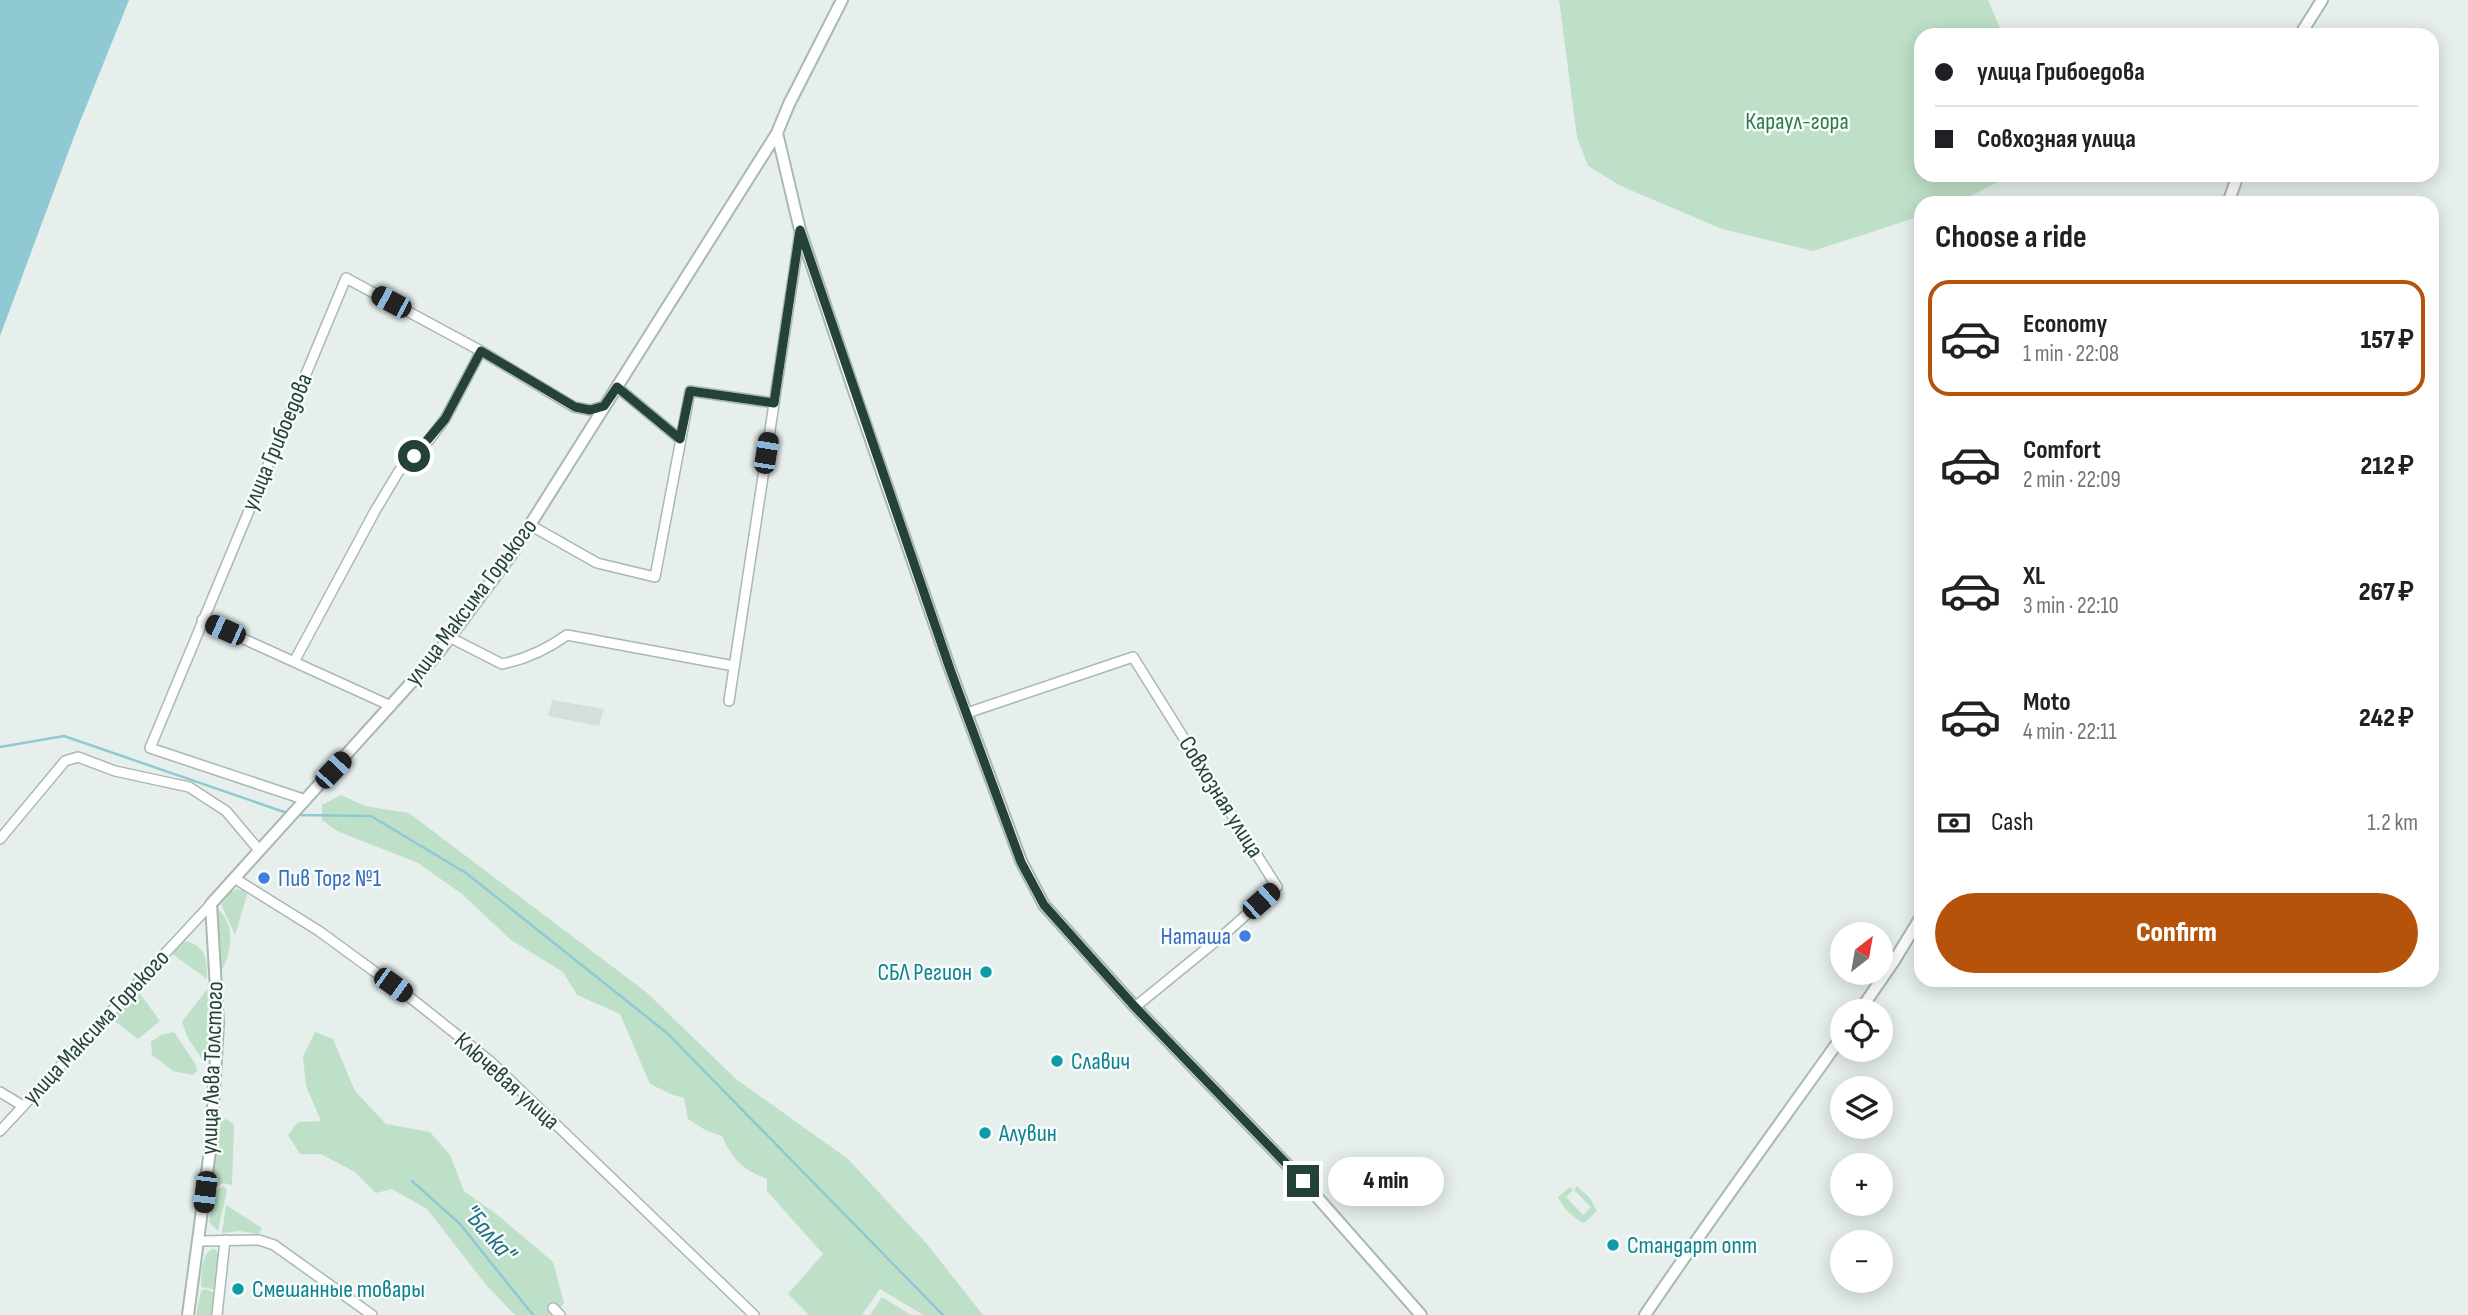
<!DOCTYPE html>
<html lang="en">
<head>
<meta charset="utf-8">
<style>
  body { margin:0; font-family:"Sofia Sans Condensed",sans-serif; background:#f6f6f6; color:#202124; height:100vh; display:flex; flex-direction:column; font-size:26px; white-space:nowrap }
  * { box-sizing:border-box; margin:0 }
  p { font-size:23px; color:#757577 }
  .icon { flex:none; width:38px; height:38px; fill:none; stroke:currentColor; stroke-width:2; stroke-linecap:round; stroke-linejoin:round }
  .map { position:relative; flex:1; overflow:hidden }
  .sheet { position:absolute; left:1914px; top:196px; width:525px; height:791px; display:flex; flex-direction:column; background:#fff; border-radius:21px; box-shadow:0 4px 18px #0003 }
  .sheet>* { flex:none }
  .hud { position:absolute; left:1914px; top:28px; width:525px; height:154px; border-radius:21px; box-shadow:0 4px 18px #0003; display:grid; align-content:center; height:154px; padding:0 21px; background:#fff }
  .needle { width:46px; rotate:31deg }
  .fabs { position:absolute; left:1830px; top:922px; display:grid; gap:14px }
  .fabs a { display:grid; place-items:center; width:63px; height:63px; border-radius:50%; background:#fff; box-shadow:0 4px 18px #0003; font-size:35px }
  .end { position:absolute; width:32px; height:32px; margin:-16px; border:9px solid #24423a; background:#fff; box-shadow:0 0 0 4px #fff }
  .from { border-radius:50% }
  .bubble { position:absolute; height:49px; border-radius:24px; background:#fff; box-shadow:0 4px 18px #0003; font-size:23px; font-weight:800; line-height:49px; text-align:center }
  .car { position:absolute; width:21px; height:42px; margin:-21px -10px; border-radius:9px; box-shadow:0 0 5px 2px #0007; background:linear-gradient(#222 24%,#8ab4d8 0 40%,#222 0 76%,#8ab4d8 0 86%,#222 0) }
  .hud b { display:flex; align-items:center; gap:24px; height:66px; font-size:26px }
  .hud b+b { border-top:2px solid #e0e0e0 }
  .hud i { width:18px; height:18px; background:#202124 }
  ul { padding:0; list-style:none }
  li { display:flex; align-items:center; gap:21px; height:116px; margin:0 14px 10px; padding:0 7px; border:4px solid transparent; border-radius:21px }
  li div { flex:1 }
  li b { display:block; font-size:26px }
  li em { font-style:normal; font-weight:800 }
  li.active { border-color:#b45309 }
  li>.icon { width:63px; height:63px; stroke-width:1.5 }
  h2 { padding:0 21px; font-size:32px; line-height:84px }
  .pay { display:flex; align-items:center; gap:18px; height:77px; padding:0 21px; font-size:26px }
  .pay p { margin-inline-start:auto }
  .cta { display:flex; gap:14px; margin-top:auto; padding:14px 21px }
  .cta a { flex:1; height:80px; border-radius:42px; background:#b45309; color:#fff; font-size:28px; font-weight:800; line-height:80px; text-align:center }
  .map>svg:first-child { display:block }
</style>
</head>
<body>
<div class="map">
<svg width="2468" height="1315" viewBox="0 0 2468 1315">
  <rect width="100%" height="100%" fill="#e6efeb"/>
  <path fill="#d4dfda" d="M552 700 604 709 599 726 548 716Z"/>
  <path fill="#bfe0c8" d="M1559 0H1988L2003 35H1922V175H2012L1957 203H1922L1921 216 1813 251 1722 229 1621 186 1588 166 1577 137Z
    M341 795 365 806 409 813 646 992 736 1079 848 1159 926 1243 983 1315H923L880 1289 862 1315H809L788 1294 823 1254 767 1191V1179C743 1170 732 1159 722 1136L705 1130 688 1119 684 1098 673 1095 650 1084 620 1014 577 995 563 972 511 940 462 894 418 863 337 831 322 820V805Z
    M237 889 248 892 235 935 221 904 229 893Z
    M214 906C236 920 233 952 221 971Z
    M186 941C207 947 207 960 207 979L171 953 178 944Z
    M207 989 212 1010 206 1058 202 1059 188 1038 182 1022Z
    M138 991 160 1021 138 1039 112 1019Z
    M174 1032 196 1065 197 1071 193 1075 173 1071 152 1055 151 1042 161 1035Z
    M315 1032 333 1039 355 1091 386 1124 430 1132 450 1155 464 1191 499 1216 553 1262 564 1303 555 1315H515L487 1286 427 1209 392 1189 376 1193 355 1172 321 1154H300L288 1135 298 1122 321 1121 306 1086 303 1056Z
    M226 1119 234 1124 232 1185 223 1183 213 1189 211 1182 221 1121Z
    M224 1186 227 1190C225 1204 220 1217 218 1231L209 1222 212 1193Z
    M1577 1186 1590 1198 1597 1211 1584 1223C1573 1218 1563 1208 1558 1197L1570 1187 1573 1190 1566 1197 1583 1215 1591 1207 1574 1190Z
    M226 1205 262 1228 259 1234 239 1231 222 1233Z
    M214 1248C224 1260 219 1275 217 1290L201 1287C202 1273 200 1255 214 1248Z
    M205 1289 216 1293 214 1315H196L201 1291Z
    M882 1297 911 1315H870Z"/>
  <path fill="#8ec9d4" d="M0 0H129L75 134 0 336Z"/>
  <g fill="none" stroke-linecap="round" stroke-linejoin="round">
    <path stroke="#8ec9d4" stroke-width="2.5" d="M0 747 64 736 290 814
      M296 815 371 816 466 873 667 1033 943 1315
      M412 1181 460 1224 533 1315"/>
    <g stroke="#a8b8b2" stroke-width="12">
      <path id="minor" d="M617 387 680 439
        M530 525 597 563 655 577 690 391 774 403
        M202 620 391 706
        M449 637 502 664C527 659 546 650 567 635L734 666
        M295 660 375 511 399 471 429 440 445 419 481 351
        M729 701 800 232
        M967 713 1133 657 1277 887 1227 932 1135 1007
        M306 800 150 748 346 278 481 351 574 407 590 410 604 406
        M0 839 65 761 78 757 115 771 189 787 226 811 259 850
        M234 878 319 931 412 999 491 1062 754 1315
        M0 1092 23 1106
        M0 1131 211 904
        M199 1241 259 1240 274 1245 372 1315
        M553 1308 560 1315
        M217 1315 225 1240"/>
    </g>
    <g stroke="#a8b8b2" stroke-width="14">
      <path id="tertiary" d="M2300 35 2322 0
        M777 133 800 230 853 388 950 669 1021 861 1044 905 1135 1007 1303 1181 1421 1315
        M2228 203 2238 175
        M1859 1012 1894 961 1922 915
        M188 1315 211 1143 218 1023 211 904 438 653 511 555 777 133 789 104 842 0
        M1645 1315C1709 1220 1777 1128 1843 1035"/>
    </g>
    <use href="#minor" stroke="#fff" stroke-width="9"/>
    <use href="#tertiary" stroke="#fff" stroke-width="10"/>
  </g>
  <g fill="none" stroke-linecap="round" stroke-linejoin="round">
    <path stroke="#24423a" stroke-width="9" d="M414 456 445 419 481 351 575 407 590 410 604 406 617 387 680 439 690 391 774 403 800 230 950 669 1021 862 1044 905 1135 1007 1303 1181"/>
  </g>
  <g fill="#3f7fe0" stroke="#f7fbf9" stroke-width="2.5">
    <circle cx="264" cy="878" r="7"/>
    <circle cx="1245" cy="936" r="7"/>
  </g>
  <g fill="#0f9aa8" stroke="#f7fbf9" stroke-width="2.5">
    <circle cx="986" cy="972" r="7"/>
    <circle cx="1057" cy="1061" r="7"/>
    <circle cx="985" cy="1133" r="7"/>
    <circle cx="1613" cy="1245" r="7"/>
    <circle cx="238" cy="1289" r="7"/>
  </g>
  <g text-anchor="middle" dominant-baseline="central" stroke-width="5" stroke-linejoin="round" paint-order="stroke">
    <g font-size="24" fill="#2d7a4b" stroke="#f7fbf9">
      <text x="1797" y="121">Караул-гора</text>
    </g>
    <g font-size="24" fill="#24423a" stroke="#f7fbf9">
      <text transform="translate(277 442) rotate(-67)">улица Грибоедова</text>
      <text transform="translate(471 602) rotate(-53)">улица Максима Горького</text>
      <text transform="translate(1221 797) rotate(58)">Совхозная улица</text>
      <text transform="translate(96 1027) rotate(-47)">улица Максима Горького</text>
      <text transform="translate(212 1068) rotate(-88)">улица Льва Толстого</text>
      <text transform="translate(507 1081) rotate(42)">Ключевая улица</text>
    </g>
    <g font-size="24" fill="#366cbe" stroke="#f7fbf9" text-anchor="start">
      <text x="278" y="878">Пив Торг №1</text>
      <text x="1231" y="936" text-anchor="end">Наташа</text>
    </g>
    <g font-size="24" fill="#0d838f" stroke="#f7fbf9" text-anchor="start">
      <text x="972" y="972" text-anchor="end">СБЛ Регион</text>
      <text x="1071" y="1061">Славич</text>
      <text x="999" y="1133">Алувин</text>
      <text x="1627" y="1245">Стандарт опт</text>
      <text x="252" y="1289">Смешанные товары</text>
    </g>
    <g font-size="26" font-style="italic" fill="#1c6f80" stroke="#f7fbf9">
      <text transform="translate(489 1234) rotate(49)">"Балка"</text>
    </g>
  </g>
</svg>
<div class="fabs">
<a><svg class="needle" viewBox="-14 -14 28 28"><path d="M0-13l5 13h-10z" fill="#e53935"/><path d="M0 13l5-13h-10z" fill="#757577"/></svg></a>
<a><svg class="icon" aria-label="locate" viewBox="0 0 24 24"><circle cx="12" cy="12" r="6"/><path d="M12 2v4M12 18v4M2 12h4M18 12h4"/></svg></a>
<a><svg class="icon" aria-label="layers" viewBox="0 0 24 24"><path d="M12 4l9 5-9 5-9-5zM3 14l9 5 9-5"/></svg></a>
<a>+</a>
<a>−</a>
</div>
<i class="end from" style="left:414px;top:456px"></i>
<i class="end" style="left:1303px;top:1181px"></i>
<div class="bubble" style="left:1328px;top:1157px;width:116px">4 min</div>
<i class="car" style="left:391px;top:302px;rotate:298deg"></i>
<i class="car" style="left:766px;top:453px;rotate:9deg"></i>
<i class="car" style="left:225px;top:630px;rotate:294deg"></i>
<i class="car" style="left:333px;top:770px;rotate:43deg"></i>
<i class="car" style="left:1261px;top:901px;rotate:48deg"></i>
<i class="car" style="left:393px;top:985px;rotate:126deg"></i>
<i class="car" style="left:205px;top:1192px;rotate:187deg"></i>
<div class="hud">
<b><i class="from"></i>улица Грибоедова</b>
<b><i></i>Совхозная улица</b>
</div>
<section class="sheet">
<h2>Choose a ride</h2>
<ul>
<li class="active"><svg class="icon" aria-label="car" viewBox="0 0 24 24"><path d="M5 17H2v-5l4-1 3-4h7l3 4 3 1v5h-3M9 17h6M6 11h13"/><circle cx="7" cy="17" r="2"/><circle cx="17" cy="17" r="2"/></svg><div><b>Economy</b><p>1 min · 22:08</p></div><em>157 ₽</em></li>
<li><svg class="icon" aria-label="car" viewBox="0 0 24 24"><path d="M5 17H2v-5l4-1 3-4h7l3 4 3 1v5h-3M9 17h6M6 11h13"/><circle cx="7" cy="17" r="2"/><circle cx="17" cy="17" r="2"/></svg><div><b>Comfort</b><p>2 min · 22:09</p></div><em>212 ₽</em></li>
<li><svg class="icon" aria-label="car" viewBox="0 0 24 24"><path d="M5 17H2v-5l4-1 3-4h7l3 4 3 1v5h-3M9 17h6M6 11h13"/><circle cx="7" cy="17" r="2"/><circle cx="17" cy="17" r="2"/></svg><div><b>XL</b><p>3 min · 22:10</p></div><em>267 ₽</em></li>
<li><svg class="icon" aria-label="car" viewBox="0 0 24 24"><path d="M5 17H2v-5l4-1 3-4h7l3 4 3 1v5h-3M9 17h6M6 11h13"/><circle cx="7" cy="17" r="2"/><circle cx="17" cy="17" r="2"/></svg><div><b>Moto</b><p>4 min · 22:11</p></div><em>242 ₽</em></li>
</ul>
<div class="pay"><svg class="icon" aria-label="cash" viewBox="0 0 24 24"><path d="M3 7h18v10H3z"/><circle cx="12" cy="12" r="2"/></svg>Cash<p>1.2 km</p></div>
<div class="cta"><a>Confirm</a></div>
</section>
</div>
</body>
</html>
